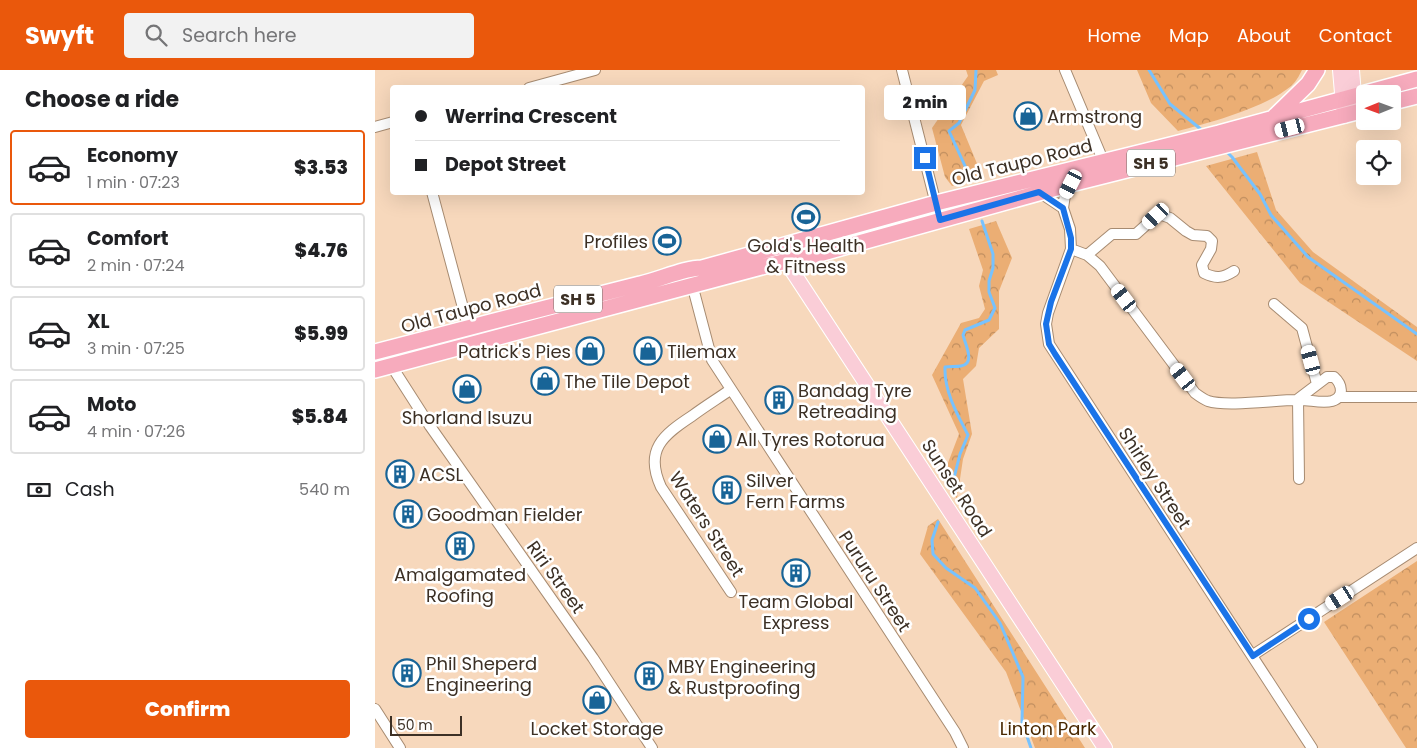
<!DOCTYPE html>
<html lang="en">
<head>
<meta charset="utf-8">
<style>
  body { margin:0; font-family:Poppins,sans-serif; background:#f2f2f2; color:#202124; height:100vh; display:flex; flex-direction:column; font-size:19px; white-space:nowrap }
  * { box-sizing:border-box; margin:0 }
  p { font-size:16px; color:#757577 }
  .icon { flex:none; width:28px; height:28px; fill:none; stroke:currentColor; stroke-width:2; stroke-linecap:round; stroke-linejoin:round }
  .map { position:relative; flex:1; overflow:hidden }
  .panel { display:flex; flex-direction:column; background:#fff; width:375px }
  .panel>* { flex:none }
  .banner { position:absolute; left:15px; top:15px; width:475px; height:110px; border-radius:5px; box-shadow:0 5px 20px #0002; display:grid; align-content:center; height:110px; padding:0 25px; background:#fff }
  .needle { width:32px; rotate:269deg }
  .buttons { position:absolute; left:981px; top:15px; display:grid; gap:10px }
  .buttons a { display:grid; place-items:center; width:45px; height:45px; border-radius:5px; background:#fff; box-shadow:0 5px 20px #0002; font-size:25px }
  .scale { position:absolute; left:15px; bottom:12px; width:72px; box-sizing:border-box; padding-left:5px; border:2px solid #3c3025; border-top:0; font-size:14px; line-height:18px; white-space:nowrap; color:#3c3025; -webkit-text-stroke:4px #fff; paint-order:stroke }
  .end { position:absolute; width:22px; height:22px; margin:-11px; border:6px solid #1a73e8; background:#fff; box-shadow:0 0 0 2px #fff }
  .from { border-radius:50% }
  .bubble { position:absolute; height:35px; border-radius:5px; background:#fff; box-shadow:0 5px 20px #0002; font-size:16px; font-weight:800; line-height:35px; text-align:center }
  .car { position:absolute; width:15px; height:30px; margin:-15px -8px; border-radius:6px; box-shadow:0 0 4px 1px #0007; background:linear-gradient(#fff 24%,#345 0 40%,#fff 0 76%,#345 0 86%,#fff 0) }
  .banner b { display:flex; align-items:center; gap:18px; height:48px; font-size:19px }
  .banner b+b { border-top:1px solid #e0e0e0 }
  .banner i { width:12px; height:12px; background:#202124 }
  ul { padding:0; list-style:none }
  li { display:flex; align-items:center; gap:15px; height:75px; margin:0 10px 8px; padding:0 15px; border:2px solid #e0e0e0; border-radius:5px }
  li div { flex:1 }
  li b { display:block; font-size:19px }
  li em { font-style:normal; font-weight:800 }
  li.current { border-color:#ea580c }
  li>.icon { width:45px; height:45px; stroke-width:1.5 }
  h2 { padding:0 25px; font-size:22px; line-height:60px }
  .pay { display:flex; align-items:center; gap:12px; height:55px; padding:0 25px; font-size:19px }
  .pay p { margin-inline-start:auto }
  .primary-button { display:flex; gap:10px; margin-top:auto; padding:10px 25px }
  .primary-button a { flex:1; height:58px; border-radius:5px; background:#ea580c; color:#fff; font-size:20px; font-weight:800; line-height:58px; text-align:center }
  header { display:flex; align-items:center; gap:30px; box-sizing:border-box; height:70px; padding:0 25px; background:#ea580c; color:#fff }
  header strong { font-size:24px }
  nav { display:flex; gap:28px; margin-inline-start:auto; font-size:18px }
  .search { width:350px; height:45px; background:#f2f2f2; display:flex; align-items:center; gap:12px; box-sizing:border-box; padding:0 18px; border-radius:5px; color:#757577; font-size:19px }
  main { display:flex; flex:1; min-height:0 }
  .map>svg:first-child { display:block }
</style>
</head>
<body>
<header>
<strong>Swyft</strong>
<div class="search"><svg class="icon" aria-label="search" viewBox="0 0 24 24"><circle cx="10" cy="10" r="6"/><path d="M15 15l6 6"/></svg>Search here</div>
<nav><a>Home</a><a>Map</a><a>About</a><a>Contact</a></nav>
</header>
<main>
<section class="panel">
<h2>Choose a ride</h2>
<ul>
<li class="current"><svg class="icon" aria-label="car" viewBox="0 0 24 24"><path d="M5 17H2v-5l4-1 3-4h7l3 4 3 1v5h-3M9 17h6M6 11h13"/><circle cx="7" cy="17" r="2"/><circle cx="17" cy="17" r="2"/></svg><div><b>Economy</b><p>1 min · 07:23</p></div><em>$3.53</em></li>
<li><svg class="icon" aria-label="car" viewBox="0 0 24 24"><path d="M5 17H2v-5l4-1 3-4h7l3 4 3 1v5h-3M9 17h6M6 11h13"/><circle cx="7" cy="17" r="2"/><circle cx="17" cy="17" r="2"/></svg><div><b>Comfort</b><p>2 min · 07:24</p></div><em>$4.76</em></li>
<li><svg class="icon" aria-label="car" viewBox="0 0 24 24"><path d="M5 17H2v-5l4-1 3-4h7l3 4 3 1v5h-3M9 17h6M6 11h13"/><circle cx="7" cy="17" r="2"/><circle cx="17" cy="17" r="2"/></svg><div><b>XL</b><p>3 min · 07:25</p></div><em>$5.99</em></li>
<li><svg class="icon" aria-label="car" viewBox="0 0 24 24"><path d="M5 17H2v-5l4-1 3-4h7l3 4 3 1v5h-3M9 17h6M6 11h13"/><circle cx="7" cy="17" r="2"/><circle cx="17" cy="17" r="2"/></svg><div><b>Moto</b><p>4 min · 07:26</p></div><em>$5.84</em></li>
</ul>
<div class="pay"><svg class="icon" aria-label="cash" viewBox="0 0 24 24"><path d="M3 7h18v10H3z"/><circle cx="12" cy="12" r="2"/></svg>Cash<p>540 m</p></div>
<div class="primary-button"><a>Confirm</a></div>
</section>
<div class="map">
<svg width="1042" height="678" viewBox="0 0 1042 678">
  <defs>
    <pattern id="park-crowns" width="20" height="18" patternUnits="userSpaceOnUse" patternTransform="scale(1.25)"><rect width="20" height="18" fill="#ebae74"/><path d="M2 6a3 3 0 1 1 6 0M12 15a3 3 0 1 1 6 0" fill="none" stroke="#c08e5f"/></pattern>
  </defs>
  <rect width="100%" height="100%" fill="#f7d8bc"/>
  <path fill="url(#park-crowns)" d="M591 0H621L623 5 609 11 586 55 608 108 577 116 570 107 557 58 593 6Z
    M762 0H927C925 4 922 10 919 13 897 36 834 53 803 61L776 33Z
    M882 82 901 140 938 182 1042 257V291L925 213 831 96Z
    M621 151 637 188 624 221V259L604 278 601 296 588 309 597 364 588 389 582 429 568 406 584 364 557 305 586 253 604 248 610 239 604 216 608 200 594 159Z
    M563 449 710 678H660L631 602 545 484 553 456Z
    M1042 491V678H1031L949 552Z"/>
  <g fill="none" stroke-linecap="round" stroke-linejoin="round">
    <path stroke="#77c2fe" stroke-width="3" d="M774 0 795 34 828 61
      M850 80 857 87 885 124 896 145 933 187 1042 264
      M596 109 574 61 584 53 600 20 601 0
      M577 416 585 384 593 365C582 344 569 321 570 297 575 296 581 297 586 296 601 294 590 274 588 265L590 260 614 250 620 238 614 222V211L618 198V184L607 151
      M563 452 557 470 558 484 571 498 600 518 625 553 648 607 647 652 656 678"/>
    <g stroke="#a78b71" stroke-width="12">
      <path id="minor" d="M527 0 565 150
        M690 0 725 83 727 97
        M154 18 220 0
        M0 57 18 52
        M696 114 690 125 688 138 695 159 696 179 673 243 671 254 674 274 937 678
        M57 122 95 264
        M664 122 688 138
        M696 179 712 185 725 196 820 323C824 326 828 329 833 331 852 337 900 330 922 330 933 329 946 334 957 331 970 327 967 314 959 307H952L923 329 924 409
        M712 185 737 164H761L781 146 787 145 795 148 811 161 818 165 832 166 837 171 836 179 827 195 829 203C841 209 848 208 859 201
        M313 199 337 290 580 662 588 678
        M899 234 927 258 942 314
        M7 281 55 356 218 588 277 678
        M355 320C342 329 329 337 317 346 288 365 269 380 286 417L356 522
        M964 327H1042
        M878 585 1042 478
        M0 639 25 678"/>
    </g>
    <g stroke="#fff" stroke-width="16">
      <path id="major" d="M965 0 969 46
        M977 0 980 37
        M409 176 416 199 730 678"/>
    </g>
    <g stroke="#fff" stroke-width="18">
      <path id="highway" d="M1018 32 1042 26
        M900 46 933 14 942 0
        M0 282C88 259 177 236 265 214 285 210 308 198 327 198L561 133 844 63 1042 9
        M0 300 394 195 437 186 696 114 990 40"/>
    </g>
    <use href="#minor" stroke="#fff" stroke-width="10"/>
    <use href="#major" stroke="#facdd7" stroke-width="14"/>
    <use href="#highway" stroke="#f7abbd" stroke-width="15"/>
  </g>
  <g fill="none" stroke-linecap="round" stroke-linejoin="round">
    <path stroke="#1a73e8" stroke-width="6" d="M550 88 565 150 664 122 688 138 696 168V179L676 232 671 254 674 274 680 284 878 586 934 549"/>
  </g>
  <defs>
    <g id="shop-ring" transform="scale(1.4375)"><circle r="9.5" fill="#fff" stroke="#186497" stroke-width="1.5"/><path d="M-5-2.5h2.3a2.7 3.5 0 0 1 5.4 0H5L5.5 6h-11ZM-1.5-2.5h3a1.5 2.3 0 0 0-3 0Z" fill="#186497"/></g>
    <g id="stadium-ring" transform="scale(1.4375)"><circle r="9.5" fill="#fff" stroke="#186497" stroke-width="1.5"/><path d="M0-5a6.5 5 0 1 0 0 10a6.5 5 0 1 0 0-10ZM-3.5-1.8h7v3.6h-7Z" fill="#186497"/></g>
    <g id="building-ring" transform="scale(1.4375)"><circle r="9.5" fill="#fff" stroke="#186497" stroke-width="1.5"/><path d="M-4-6H4V6H1V3H-1V6H-4ZM-2.5-4.3h1.7v1.8h-1.7ZM.8-4.3h1.7v1.8H.8ZM-2.5-1h1.7V.8h-1.7ZM.8-1h1.7V.8H.8Z" fill="#186497"/></g>
  </defs>
  <g fill-rule="evenodd">
    <use href="#shop-ring" x="653" y="46"/>
    <use href="#stadium-ring" x="431" y="147"/>
    <use href="#stadium-ring" x="292" y="171"/>
    <use href="#shop-ring" x="215" y="281"/>
    <use href="#shop-ring" x="273" y="281"/>
    <use href="#shop-ring" x="170" y="311"/>
    <use href="#shop-ring" x="92" y="319"/>
    <use href="#building-ring" x="404" y="330"/>
    <use href="#shop-ring" x="342" y="369"/>
    <use href="#building-ring" x="25" y="404"/>
    <use href="#building-ring" x="352" y="420"/>
    <use href="#building-ring" x="33" y="444"/>
    <use href="#building-ring" x="85" y="476"/>
    <use href="#building-ring" x="421" y="503"/>
    <use href="#building-ring" x="32" y="603"/>
    <use href="#building-ring" x="274" y="606"/>
    <use href="#shop-ring" x="222" y="630"/>
  </g>
  <g text-anchor="middle" dominant-baseline="central" stroke-width="5" stroke-linejoin="round" paint-order="stroke">
    <g fill="#fff" stroke="#766e66" stroke-width="1">
      <rect x="752" y="79.5" width="48" height="27" rx="4"/>
      <rect x="179" y="215.5" width="48" height="27" rx="4"/>
    </g>
    <g font-size="16" font-weight="bold" fill="#3c3025">
      <text x="776" y="93">SH 5</text>
      <text x="203" y="229">SH 5</text>
    </g>
    <g font-size="18" fill="#3c3025" stroke="#fff" text-anchor="start">
      <text x="672" y="46">Armstrong</text>
      <text x="273" y="171" text-anchor="end">Profiles</text>
      <text x="431" y="175" text-anchor="middle">Gold's Health<tspan x="431" dy="21">&amp; Fitness</tspan></text>
      <text x="196" y="281" text-anchor="end">Patrick's Pies</text>
      <text x="292" y="281">Tilemax</text>
      <text x="189" y="311">The Tile Depot</text>
      <text x="423" y="320">Bandag Tyre<tspan x="423" dy="21">Retreading</tspan></text>
      <text x="92" y="347" text-anchor="middle">Shorland Isuzu</text>
      <text x="361" y="369">All Tyres Rotorua</text>
      <text x="44" y="404">ACSL</text>
      <text x="371" y="410">Silver<tspan x="371" dy="21">Fern Farms</tspan></text>
      <text x="52" y="444">Goodman Fielder</text>
      <text x="85" y="504" text-anchor="middle">Amalgamated<tspan x="85" dy="21">Roofing</tspan></text>
      <text x="421" y="531" text-anchor="middle">Team Global<tspan x="421" dy="21">Express</tspan></text>
      <text x="51" y="593">Phil Sheperd<tspan x="51" dy="21">Engineering</tspan></text>
      <text x="293" y="596">MBY Engineering<tspan x="293" dy="21">&amp; Rustproofing</tspan></text>
      <text x="222" y="658" text-anchor="middle">Locket Storage</text>
    </g>
    <g font-size="18" fill="#3c3025" stroke="#fff">
      <text transform="translate(647 92) rotate(-14)">Old Taupo Road</text>
      <text transform="translate(96 238) rotate(-15)">Old Taupo Road</text>
      <text transform="translate(780 408) rotate(57)">Shirley Street</text>
      <text transform="translate(582 418) rotate(57)">Sunset Road</text>
      <text transform="translate(332 454) rotate(57)">Waters Street</text>
      <text transform="translate(181 507) rotate(54)">Riri Street</text>
      <text transform="translate(500 511) rotate(57)">Pururu Street</text>
    </g>
    <g font-size="18" fill="#482701" stroke="#fff">
      <text x="673" y="658">Linton Park</text>
    </g>
  </g>
</svg>
<div class="buttons">
<a><svg class="needle" viewBox="-14 -14 28 28"><path d="M0-13l5 13h-10z" fill="#e53935"/><path d="M0 13l5-13h-10z" fill="#757577"/></svg></a>
<a><svg class="icon" aria-label="locate" viewBox="0 0 24 24"><circle cx="12" cy="12" r="6"/><path d="M12 2v4M12 18v4M2 12h4M18 12h4"/></svg></a>
</div>
<div class="scale">50 m</div>
<i class="end from" style="left:934px;top:549px"></i>
<i class="end" style="left:550px;top:88px"></i>
<div class="bubble" style="left:509px;top:15px;width:82px">2 min</div>
<i class="car" style="left:915px;top:58px;rotate:256deg"></i>
<i class="car" style="left:696px;top:114px;rotate:207deg"></i>
<i class="car" style="left:781px;top:146px;rotate:227deg"></i>
<i class="car" style="left:749px;top:228px;rotate:323deg"></i>
<i class="car" style="left:936px;top:290px;rotate:345deg"></i>
<i class="car" style="left:808px;top:307px;rotate:323deg"></i>
<i class="car" style="left:965px;top:528px;rotate:237deg"></i>
<div class="banner">
<b><i class="from"></i>Werrina Crescent</b>
<b><i></i>Depot Street</b>
</div>
</div>
</main>
</body>
</html>
